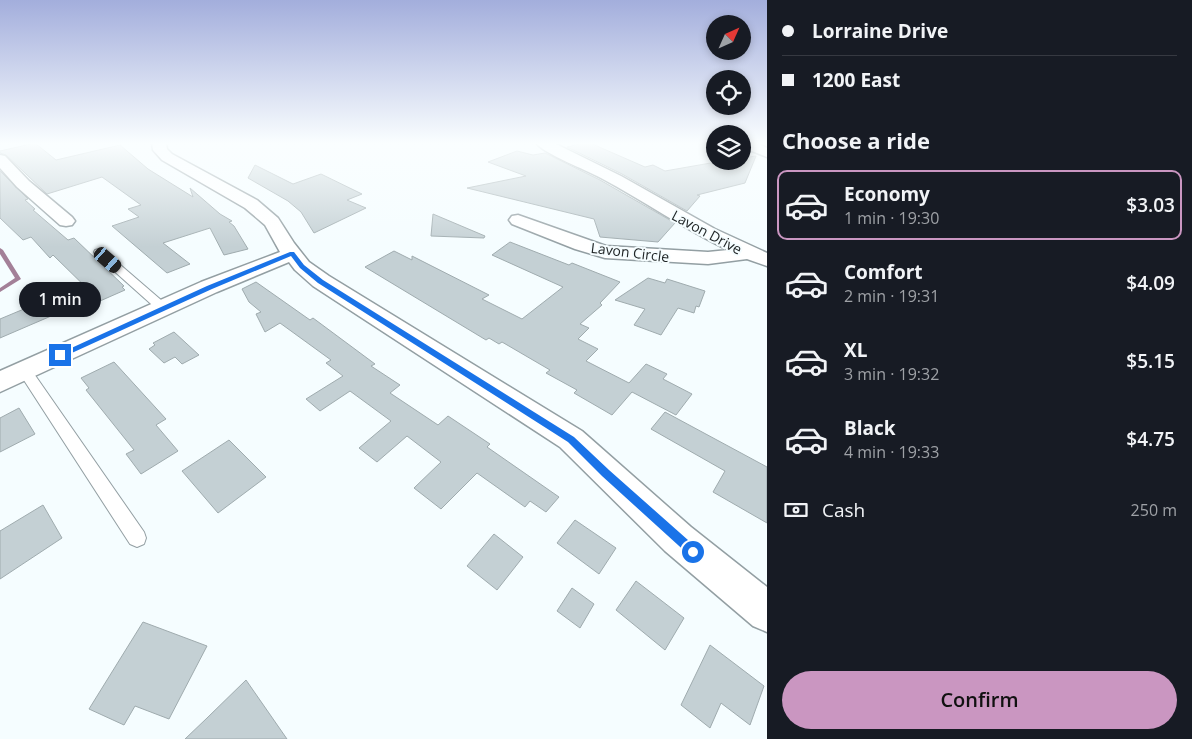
<!DOCTYPE html>
<html lang="en">
<head>
<meta charset="utf-8">
<style>
  body { margin:0; font-family:"Open Sans",sans-serif; background:#242831; color:#f1f3f6; height:100vh; display:flex; flex-direction:column; font-size:19px; white-space:nowrap }
  * { box-sizing:border-box; margin:0 }
  p { font-size:16px; color:#9ea1a6 }
  .icon { flex:none; width:28px; height:28px; fill:none; stroke:currentColor; stroke-width:2; stroke-linecap:round; stroke-linejoin:round }
  .map { position:relative; flex:1; overflow:hidden }
  .panel { display:flex; flex-direction:column; background:#171b24; width:425px }
  .panel>* { flex:none }
  .top-card { display:grid; align-content:center; height:110px; padding:0 15px; background:#171b24 }
  .needle { width:32px; rotate:45deg }
  .controls { position:absolute; left:706px; top:15px; display:grid; gap:10px }
  .controls a { display:grid; place-items:center; width:45px; height:45px; border-radius:50%; background:#171b24; box-shadow:0 2px 8px #0003; font-size:25px }
  .end { position:absolute; width:22px; height:22px; margin:-11px; border:6px solid #1a73e8; background:#fff; box-shadow:0 0 0 2px #fff }
  .from { border-radius:50% }
  .bubble { position:absolute; height:35px; border-radius:18px; background:#171b24; box-shadow:0 2px 8px #0003; font-size:16px; font-weight:600; line-height:35px; text-align:center }
  .car { position:absolute; width:15px; height:30px; margin:-15px -8px; border-radius:6px; box-shadow:0 0 4px 1px #0007; background:linear-gradient(#222 24%,#8ab4d8 0 40%,#222 0 76%,#8ab4d8 0 86%,#222 0) }
  .top-card b { display:flex; align-items:center; gap:18px; height:48px; font-size:19px }
  .top-card b+b { border-top:1px solid #363941 }
  .top-card i { width:12px; height:12px; background:#f1f3f6 }
  ul { padding:0; list-style:none }
  li { display:flex; align-items:center; gap:15px; height:70px; margin:0 10px 8px; padding:0 5px; border:2px solid transparent; border-radius:10px }
  li div { flex:1 }
  li b { display:block; font-size:19px }
  li em { font-style:normal; font-weight:600 }
  li.on { border-color:#ca96c1 }
  li>.icon { width:45px; height:45px; stroke-width:1.5 }
  h2 { padding:0 15px; font-size:22px; line-height:60px }
  .pay { display:flex; align-items:center; gap:12px; height:55px; padding:0 15px; font-size:19px }
  .pay p { margin-inline-start:auto }
  .button { display:flex; gap:10px; margin-top:auto; padding:10px 15px }
  .button a { flex:1; height:58px; border-radius:30px; background:#ca96c1; color:#111; font-size:20px; font-weight:600; line-height:58px; text-align:center }
  main { display:flex; flex:1; min-height:0 }
  .map>svg:first-child { display:block }
</style>
</head>
<body>
<main>
<div class="map">
<svg width="767" height="739" viewBox="0 0 767 739">
  <rect width="100%" height="100%" fill="#f5fdff"/>
  <g fill="none" stroke-linecap="round" stroke-linejoin="round">
    <path fill="#a38098" fill-rule="evenodd" d="M0 248 3 250 21 279 0 292V288L15 278 0 254Z"/>
  </g>
  <path fill="#c4d0d4" stroke="#9fabae" d="M35 143 56 160 120 145 148 169 193 197 190 188 220 214 232 221 229 222 234 226 248 249 224 255 210 228 163 243 190 264 167 273 112 226 139 217 128 209 141 205 102 177 47 194 6 155 0 153V151Z
    M584 143H590L645 167 653 165 665 171 722 161H742V158L756 156 745 183 697 195 700 196 687 211 622 174 567 147Z
    M517 151 533 155 545 153 600 180 675 223 658 242 600 237 594 219 467 188 526 176 488 162Z
    M255 165 293 184 321 174 362 194 347 200 366 208 314 233 301 212 288 201 248 178Z
    M0 171 28 199 25 200 35 209 33 210 68 240 74 238 124 286 122 287 125 290 100 301 53 255 50 258 31 237 23 240 0 218Z
    M433 214 485 236 484 238 431 236Z
    M510 242 569 265 572 263 620 282 600 303 602 305 580 324 589 328 578 339 598 349 586 361 629 383 646 364 667 374 663 379 692 394 676 415 632 392 612 415 574 393 577 390 546 373 550 370 502 342 499 344 489 338 486 340 365 267 394 251 412 260V256L489 295 482 299 522 319 563 287 492 255Z
    M648 278 665 283 667 279 705 291 699 307 696 306 694 313 678 308 661 335 634 325 645 309 615 300Z
    M256 282 310 320 313 318 375 364 371 366 400 385 390 393 438 425 448 416 490 444 487 447 559 497 546 512 530 501 525 507 477 473 441 509 414 488 441 462 407 436 377 462 359 448 391 421 350 391 320 411 306 399 343 376 326 363 331 360 280 323 265 332 256 314 261 312 249 302 242 289Z
    M79 286 86 301 0 338V319Z
    M174 332 199 355 182 364 175 357 164 363 149 349 155 345 153 343Z
    M114 362 166 419 156 425 178 451 141 474 126 454 134 450 86 390 89 388 81 378Z
    M19 408 35 434 0 452V418Z
    M665 412 767 467V523L713 492 725 471 651 429Z
    M229 440 266 477 218 513 182 471Z
    M43 505 62 538 0 579V531Z
    M575 520 616 548 599 574 557 543Z
    M494 534 523 557 497 590 467 566Z
    M636 581 684 618 665 650 616 610Z
    M572 588 594 604 580 628 557 611Z
    M143 622 207 646 169 719 135 706 124 725 89 709Z
    M710 645 764 686 750 725 721 703 710 728 681 705Z
    M246 680 287 739H185L207 718Z"/>
  <g fill="none" stroke-linecap="round" stroke-linejoin="round">
    <g stroke="#939fa3" stroke-width="2">
      <path id="lane" d="M99 249 103 250 168 306 170 309 168 312H160L95 254 94 252 95 250Z
        M25 366 30 368 144 532 146 538 144 544 137 547 130 544 18 371 20 368Z"/>
    </g>
    <g stroke="#939fa3" stroke-width="3">
      <path id="street" d="M152 143H166L167 149 172 154 257 200 278 218 294 243 309 262 329 276 582 431 691 527 767 587V632L753 626 665 551 560 447 313 286 295 270 289 262 217 292 0 392V371L201 282 280 252 265 225 245 208 162 160 153 150Z
        M536 143H554L621 176 715 229 767 253V266L747 259 708 264 605 258 575 249 512 224 509 220 512 216 518 215 606 246 708 252 728 250C684 229 644 201 601 178 585 169 546 155 536 143Z
        M742 143H757L767 148V157L742 147Z
        M0 155 5 156 29 181 72 217 75 221 72 225 66 226 60 225 17 187 0 168Z"/>
    </g>
    <use href="#lane" fill="#fff" fill-rule="evenodd"/>
    <use href="#street" fill="#fff" fill-rule="evenodd"/>
  </g>
  <linearGradient id="sky" x2="0" y2="1"><stop stop-color="#a3aedc"/><stop offset="0.58" stop-color="#fafeff"/><stop offset="1" stop-color="#fafeff" stop-opacity="0"/></linearGradient>
  <rect width="767" height="247" fill="url(#sky)"/>
  <path fill="#1a73e8" d="M290 252H294L304 265 323 280 574 437 609 470 697 548 699 552 697 555 693 557 689 555 602 476 568 442 318 283 300 268 291 256 212 289 63 357 56 355 207 286Z"/>
  <g text-anchor="middle" dominant-baseline="central" stroke-width="4" stroke-linejoin="round" paint-order="stroke">
    <g font-size="14" fill="#212627" stroke="#f5fdff">
      <text transform="translate(707 232) rotate(28)">Lavon Drive</text>
      <text transform="translate(630 252) rotate(7)">Lavon Circle</text>
    </g>
  </g>
</svg>
<div class="controls">
<a><svg class="needle" viewBox="-14 -14 28 28"><path d="M0-13l5 13h-10z" fill="#e53935"/><path d="M0 13l5-13h-10z" fill="#9ea1a6"/></svg></a>
<a><svg class="icon" aria-label="locate" viewBox="0 0 24 24"><circle cx="12" cy="12" r="6"/><path d="M12 2v4M12 18v4M2 12h4M18 12h4"/></svg></a>
<a><svg class="icon" aria-label="layers" viewBox="0 0 24 24"><path d="M12 4l9 5-9 5-9-5zM3 14l9 5 9-5"/></svg></a>
</div>
<i class="end from" style="left:693px;top:552px"></i>
<i class="end" style="left:60px;top:355px"></i>
<div class="bubble" style="left:19px;top:282px;width:82px">1 min</div>
<i class="car" style="left:108px;top:260px;rotate:131deg"></i>
</div>
<section class="panel">
<div class="top-card">
<b><i class="from"></i>Lorraine Drive</b>
<b><i></i>1200 East</b>
</div>
<h2>Choose a ride</h2>
<ul>
<li class="on"><svg class="icon" aria-label="car" viewBox="0 0 24 24"><path d="M5 17H2v-5l4-1 3-4h7l3 4 3 1v5h-3M9 17h6M6 11h13"/><circle cx="7" cy="17" r="2"/><circle cx="17" cy="17" r="2"/></svg><div><b>Economy</b><p>1 min · 19:30</p></div><em>$3.03</em></li>
<li><svg class="icon" aria-label="car" viewBox="0 0 24 24"><path d="M5 17H2v-5l4-1 3-4h7l3 4 3 1v5h-3M9 17h6M6 11h13"/><circle cx="7" cy="17" r="2"/><circle cx="17" cy="17" r="2"/></svg><div><b>Comfort</b><p>2 min · 19:31</p></div><em>$4.09</em></li>
<li><svg class="icon" aria-label="car" viewBox="0 0 24 24"><path d="M5 17H2v-5l4-1 3-4h7l3 4 3 1v5h-3M9 17h6M6 11h13"/><circle cx="7" cy="17" r="2"/><circle cx="17" cy="17" r="2"/></svg><div><b>XL</b><p>3 min · 19:32</p></div><em>$5.15</em></li>
<li><svg class="icon" aria-label="car" viewBox="0 0 24 24"><path d="M5 17H2v-5l4-1 3-4h7l3 4 3 1v5h-3M9 17h6M6 11h13"/><circle cx="7" cy="17" r="2"/><circle cx="17" cy="17" r="2"/></svg><div><b>Black</b><p>4 min · 19:33</p></div><em>$4.75</em></li>
</ul>
<div class="pay"><svg class="icon" aria-label="cash" viewBox="0 0 24 24"><path d="M3 7h18v10H3z"/><circle cx="12" cy="12" r="2"/></svg>Cash<p>250 m</p></div>
<div class="button"><a>Confirm</a></div>
</section>
</main>
</body>
</html>
